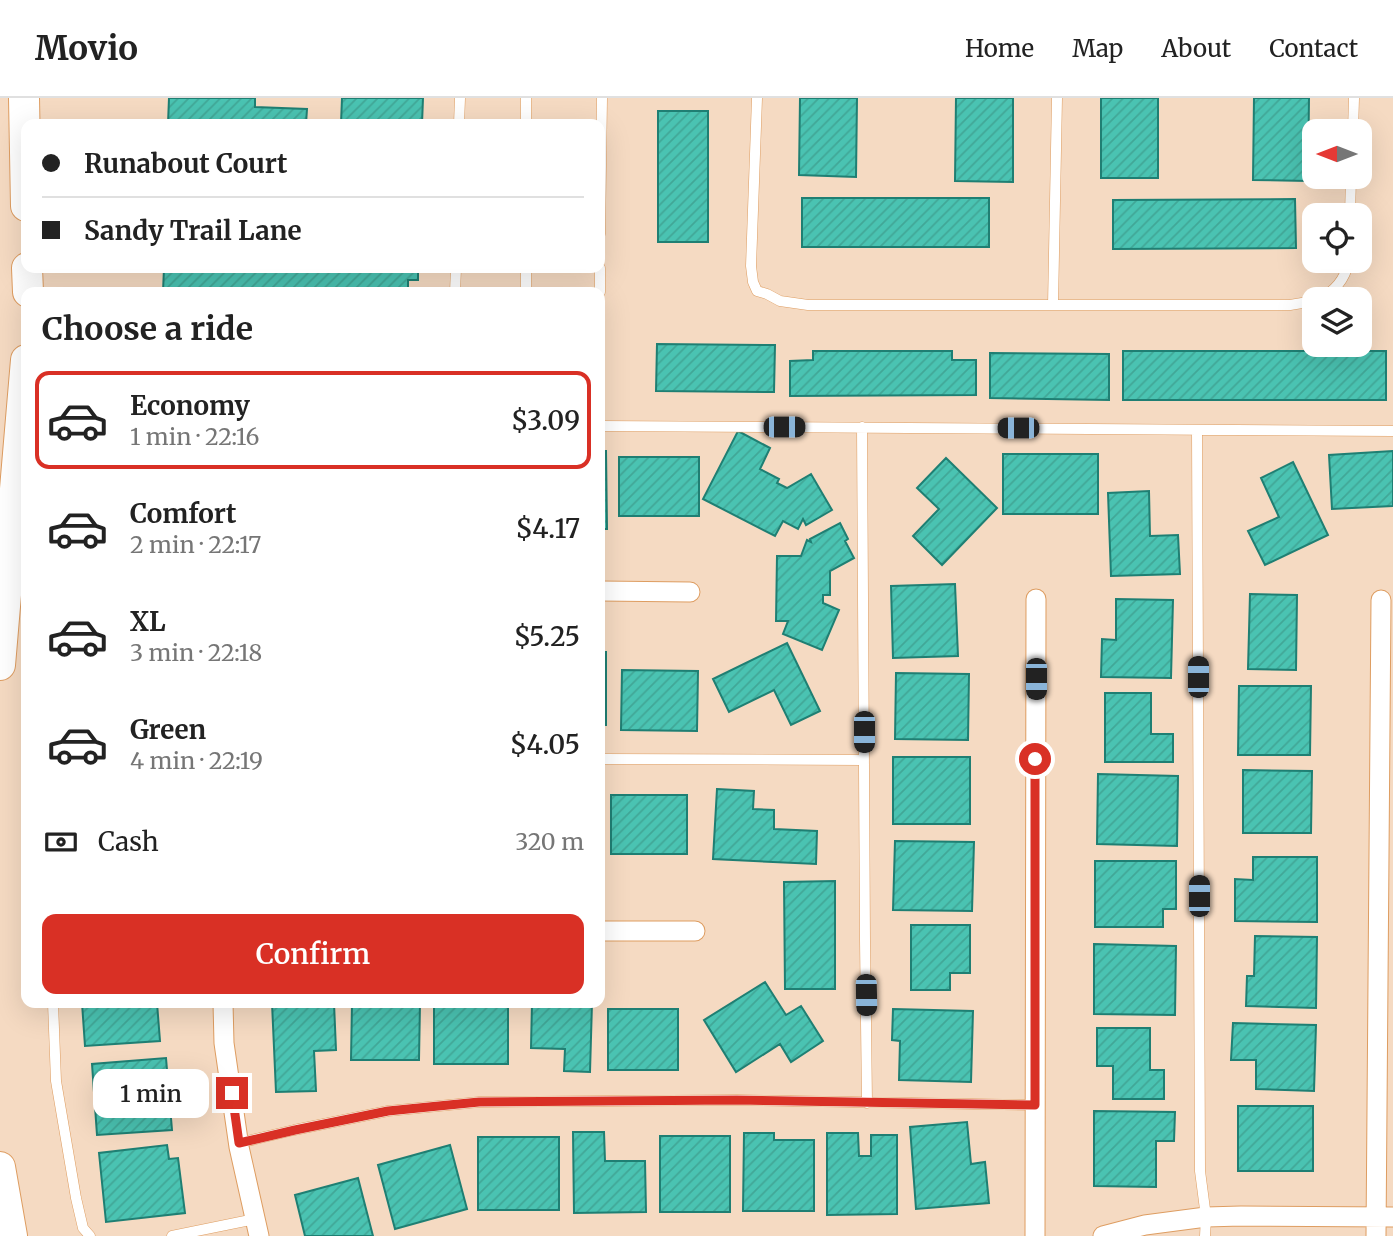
<!DOCTYPE html>
<html lang="en">
<head>
<meta charset="utf-8">
<style>
  body { margin:0; font-family:Merriweather,serif; background:#f2f2f2; color:#222; height:100vh; display:flex; flex-direction:column; font-size:26px; white-space:nowrap }
  * { box-sizing:border-box; margin:0 }
  p { font-size:23px; color:#767676 }
  .icon { flex:none; width:38px; height:38px; fill:none; stroke:currentColor; stroke-width:2; stroke-linecap:round; stroke-linejoin:round }
  .map { position:relative; flex:1; overflow:hidden }
  .panel { position:absolute; left:21px; top:189px; width:584px; height:721px; display:flex; flex-direction:column; background:#fff; border-radius:14px; box-shadow:0 7px 28px #0002 }
  .panel>* { flex:none }
  .guide { position:absolute; left:21px; top:21px; width:584px; height:154px; border-radius:14px; box-shadow:0 7px 28px #0002; display:grid; align-content:center; height:154px; padding:0 21px; background:#fff }
  .needle { width:46px; rotate:270deg }
  .tools { position:absolute; left:1302px; top:21px; display:grid; gap:14px }
  .tools a { display:grid; place-items:center; width:70px; height:70px; border-radius:14px; background:#fff; box-shadow:0 7px 28px #0002; font-size:35px }
  .end { position:absolute; width:32px; height:32px; margin:-16px; border:9px solid #d93025; background:#fff; box-shadow:0 0 0 4px #fff }
  .from { border-radius:50% }
  .bubble { position:absolute; height:49px; border-radius:14px; background:#fff; box-shadow:0 7px 28px #0002; font-size:23px; font-weight:600; line-height:49px; text-align:center }
  .car { position:absolute; width:21px; height:42px; margin:-21px -10px; border-radius:9px; box-shadow:0 0 5px 2px #0007; background:linear-gradient(#222 24%,#8ab4d8 0 40%,#222 0 76%,#8ab4d8 0 86%,#222 0) }
  .guide b { display:flex; align-items:center; gap:24px; height:66px; font-size:26px }
  .guide b+b { border-top:2px solid #e0e0e0 }
  .guide i { width:18px; height:18px; background:#222 }
  ul { padding:0; list-style:none }
  li { display:flex; align-items:center; gap:21px; height:98px; margin:0 14px 10px; padding:0 7px; border:4px solid transparent; border-radius:14px }
  li div { flex:1 }
  li b { display:block; font-size:26px }
  li em { font-style:normal; font-weight:600 }
  li.active { border-color:#d93025 }
  li>.icon { width:63px; height:63px; stroke-width:1.5 }
  h2 { padding:0 21px; font-size:32px; line-height:84px }
  .pay { display:flex; align-items:center; gap:18px; height:77px; padding:0 21px; font-size:26px }
  .pay p { margin-inline-start:auto }
  .primary-button { display:flex; gap:14px; margin-top:auto; padding:14px 21px }
  .primary-button a { flex:1; height:80px; border-radius:14px; background:#d93025; color:#fff; font-size:28px; font-weight:600; line-height:80px; text-align:center }
  header { display:flex; align-items:center; gap:42px; box-sizing:border-box; height:98px; padding:0 35px; background:#fff; border-bottom:2px solid #e0e0e0 }
  header strong { font-size:33px }
  nav { display:flex; gap:38px; margin-inline-start:auto; font-size:24px }
  .map>svg:first-child { display:block }
</style>
</head>
<body>
<header>
<strong>Movio</strong>
<nav><a>Home</a><a>Map</a><a>About</a><a>Contact</a></nav>
</header>
<div class="map">
<svg width="1393" height="1138" viewBox="0 0 1393 1138">
  <defs>
    <pattern id="building-hatch" width="6" height="6" patternUnits="userSpaceOnUse" patternTransform="scale(1.75)"><rect width="6" height="6" fill="#4ac3b2"/><path d="M-1 1l2-2M0 6l6-6M5 7l2-2" fill="none" stroke="#41a797"/></pattern>
  </defs>
  <rect width="100%" height="100%" fill="#f5dac2"/>
  <path fill="url(#building-hatch)" stroke="#1f7f73" stroke-width="2" d="M169 0H255V9L307 11 306 26H168Z
    M342 0H423L422 26H341Z
    M800 0H857L856 79 799 77Z
    M956 0H1013V84L955 83Z
    M1101 0H1158V80H1101Z
    M1254 0H1309L1308 83 1253 82Z
    M658 13H708V144H658Z
    M802 100H989V149H802Z
    M1295 101 1296 150 1113 151V102Z
    M164 170H418V182H408V194H163Z
    M657 246 775 247 774 294 656 293Z
    M813 253H952V262H976V297L790 298V263L813 262Z
    M1123 253H1386V302H1123Z
    M990 255 1109 256V302L990 300Z
    M738 333 770 350 760 371 779 381 777 385 787 390 811 376 832 412 806 427 803 421 798 431 783 423 775 438 703 401Z
    M600 353H606L607 431H600Z
    M1393 353V408L1332 411 1329 357Z
    M1003 356H1098V416H1003Z
    M619 359H699V418H619Z
    M946 360 997 410 942 467 913 438 939 411 917 390Z
    M1293 364 1328 437 1265 467 1248 433 1279 419 1261 380Z
    M1149 393 1150 438 1178 437 1180 476 1111 478 1108 395Z
    M840 425 848 441 845 443 854 460 830 473V497H823V505L839 512 822 552 783 536 788 523H776L777 458H801L807 442 811 444 810 441Z
    M955 486 958 558 893 560 891 488Z
    M1250 496 1297 497 1296 572 1248 571Z
    M1116 501 1173 502 1171 580 1101 579 1102 541 1116 542Z
    M787 545 820 613 791 627 774 592 729 614 713 581Z
    M600 554H606V627H600Z
    M622 572 698 573 697 633 621 632Z
    M896 575 969 576 968 642 895 641Z
    M1239 588H1311L1310 657H1238Z
    M1105 595H1151V636H1173V664H1105Z
    M893 659H970V726H893Z
    M1243 672 1312 673 1311 735H1243Z
    M1098 676 1178 678 1177 748 1097 746Z
    M717 691 754 693 753 711 774 712V731L817 733 816 766 713 761Z
    M611 697H687V756H611Z
    M895 743 974 744 972 813 893 812Z
    M1253 759H1317V824L1235 823V781L1253 782Z
    M1095 763H1176V811H1163V829H1095Z
    M835 783V891H785L784 784Z
    M911 827H970V875H950V892H911Z
    M1255 838 1317 839 1316 910 1246 908 1247 878H1254Z
    M1094 846 1176 848 1175 917 1094 916Z
    M765 884 786 917 801 908 823 943 791 964 780 946 736 974 704 922Z
    M82 905H157L160 943 85 948Z
    M272 905H334L336 952 314 953 316 993 276 994Z
    M352 905H420L419 962H351Z
    M434 905H508V966H434Z
    M532 905H592L590 974 564 973 565 951 531 950Z
    M608 911H678V972H608Z
    M893 911 973 913 971 984 899 982 900 943 892 942Z
    M1233 925 1316 927 1314 993 1256 991V962H1231Z
    M1097 930H1150V972H1164V1001H1113V968H1097Z
    M166 960 172 1032 97 1037 92 966Z
    M1238 1008H1313V1073H1238Z
    M1094 1013 1175 1014 1174 1043H1156V1089L1094 1088Z
    M967 1024 971 1066 985 1064 989 1105 916 1111 910 1029Z
    M573 1034H604L605 1063H645L646 1114 574 1115Z
    M744 1035H774V1042H814V1113H743Z
    M827 1035H858L859 1058H871V1037H897V1116L827 1117Z
    M660 1038H730V1114H660Z
    M478 1039H559V1112H478Z
    M167 1047 169 1061 178 1060 185 1115 106 1124 99 1055Z
    M450 1047 467 1111 395 1131 378 1067Z
    M358 1080 373 1138H305L295 1097Z"/>
  <g fill="none" stroke-linecap="round" stroke-linejoin="round">
    <g stroke="#de9d61" stroke-width="11">
      <path id="service" d="M757 0 751 168 753 184 757 193 767 196 780 203 808 207H1290L1314 203
        M459 26 460 0
        M526 26V0
        M1353 33 1354 0
        M1350 117 1351 79
        M600 136 602 0
        M455 194 456 170
        M526 194V170
        M600 194V170
        M1318 201C1335 194 1345 181 1349 163
        M1053 207 1057 0
        M600 328 1393 333
        M862 329 865 842 867 1005
        M1197 332 1200 1073 1206 1119 1205 1138
        M600 661 864 662
        M53 905 56 983 76 1100 83 1130 90 1138
        M239 1045 294 1032 388 1013 479 1004 737 1002 1035 1007
        M172 1138 255 1121"/>
    </g>
    <g stroke="#de9d61" stroke-width="21">
      <path id="minor" d="M600 493 690 494
        M600 833H695
        M223 905 224 945 239 1049 259 1138
        M1035 1138 1036 501
        M1103 1138 1145 1127 1206 1119 1241 1118 1393 1119
        M1376 1138 1381 502"/>
    </g>
    <g stroke="#de9d61" stroke-width="32">
      <path id="primary" d="M24 0 26 108
        M27 170 28 194
        M0 567 26 262
        M0 1069 12 1138"/>
    </g>
    <use href="#service" stroke="#fff" stroke-width="10"/>
    <use href="#minor" stroke="#fff" stroke-width="19"/>
    <use href="#primary" stroke="#fff" stroke-width="30"/>
  </g>
  <g fill="none" stroke-linecap="round" stroke-linejoin="round">
    <path stroke="#d93025" stroke-width="9" d="M232 995 239 1045 295 1032 388 1013 479 1004 737 1002 1035 1007V661"/>
  </g>
</svg>
<div class="tools">
<a><svg class="needle" viewBox="-14 -14 28 28"><path d="M0-13l5 13h-10z" fill="#e53935"/><path d="M0 13l5-13h-10z" fill="#767676"/></svg></a>
<a><svg class="icon" aria-label="locate" viewBox="0 0 24 24"><circle cx="12" cy="12" r="6"/><path d="M12 2v4M12 18v4M2 12h4M18 12h4"/></svg></a>
<a><svg class="icon" aria-label="layers" viewBox="0 0 24 24"><path d="M12 4l9 5-9 5-9-5zM3 14l9 5 9-5"/></svg></a>
</div>
<i class="end from" style="left:1035px;top:661px"></i>
<i class="end" style="left:232px;top:995px"></i>
<div class="bubble" style="left:93px;top:971px;width:116px">1 min</div>
<i class="car" style="left:784px;top:329px;rotate:90deg"></i>
<i class="car" style="left:1018px;top:330px;rotate:270deg"></i>
<i class="car" style="left:1198px;top:579px;rotate:0deg"></i>
<i class="car" style="left:1036px;top:581px;rotate:180deg"></i>
<i class="car" style="left:864px;top:634px;rotate:180deg"></i>
<i class="car" style="left:1199px;top:798px;rotate:0deg"></i>
<i class="car" style="left:866px;top:897px;rotate:179deg"></i>
<div class="guide">
<b><i class="from"></i>Runabout Court</b>
<b><i></i>Sandy Trail Lane</b>
</div>
<section class="panel">
<h2>Choose a ride</h2>
<ul>
<li class="active"><svg class="icon" aria-label="car" viewBox="0 0 24 24"><path d="M5 17H2v-5l4-1 3-4h7l3 4 3 1v5h-3M9 17h6M6 11h13"/><circle cx="7" cy="17" r="2"/><circle cx="17" cy="17" r="2"/></svg><div><b>Economy</b><p>1 min · 22:16</p></div><em>$3.09</em></li>
<li><svg class="icon" aria-label="car" viewBox="0 0 24 24"><path d="M5 17H2v-5l4-1 3-4h7l3 4 3 1v5h-3M9 17h6M6 11h13"/><circle cx="7" cy="17" r="2"/><circle cx="17" cy="17" r="2"/></svg><div><b>Comfort</b><p>2 min · 22:17</p></div><em>$4.17</em></li>
<li><svg class="icon" aria-label="car" viewBox="0 0 24 24"><path d="M5 17H2v-5l4-1 3-4h7l3 4 3 1v5h-3M9 17h6M6 11h13"/><circle cx="7" cy="17" r="2"/><circle cx="17" cy="17" r="2"/></svg><div><b>XL</b><p>3 min · 22:18</p></div><em>$5.25</em></li>
<li><svg class="icon" aria-label="car" viewBox="0 0 24 24"><path d="M5 17H2v-5l4-1 3-4h7l3 4 3 1v5h-3M9 17h6M6 11h13"/><circle cx="7" cy="17" r="2"/><circle cx="17" cy="17" r="2"/></svg><div><b>Green</b><p>4 min · 22:19</p></div><em>$4.05</em></li>
</ul>
<div class="pay"><svg class="icon" aria-label="cash" viewBox="0 0 24 24"><path d="M3 7h18v10H3z"/><circle cx="12" cy="12" r="2"/></svg>Cash<p>320 m</p></div>
<div class="primary-button"><a>Confirm</a></div>
</section>
</div>
</body>
</html>
